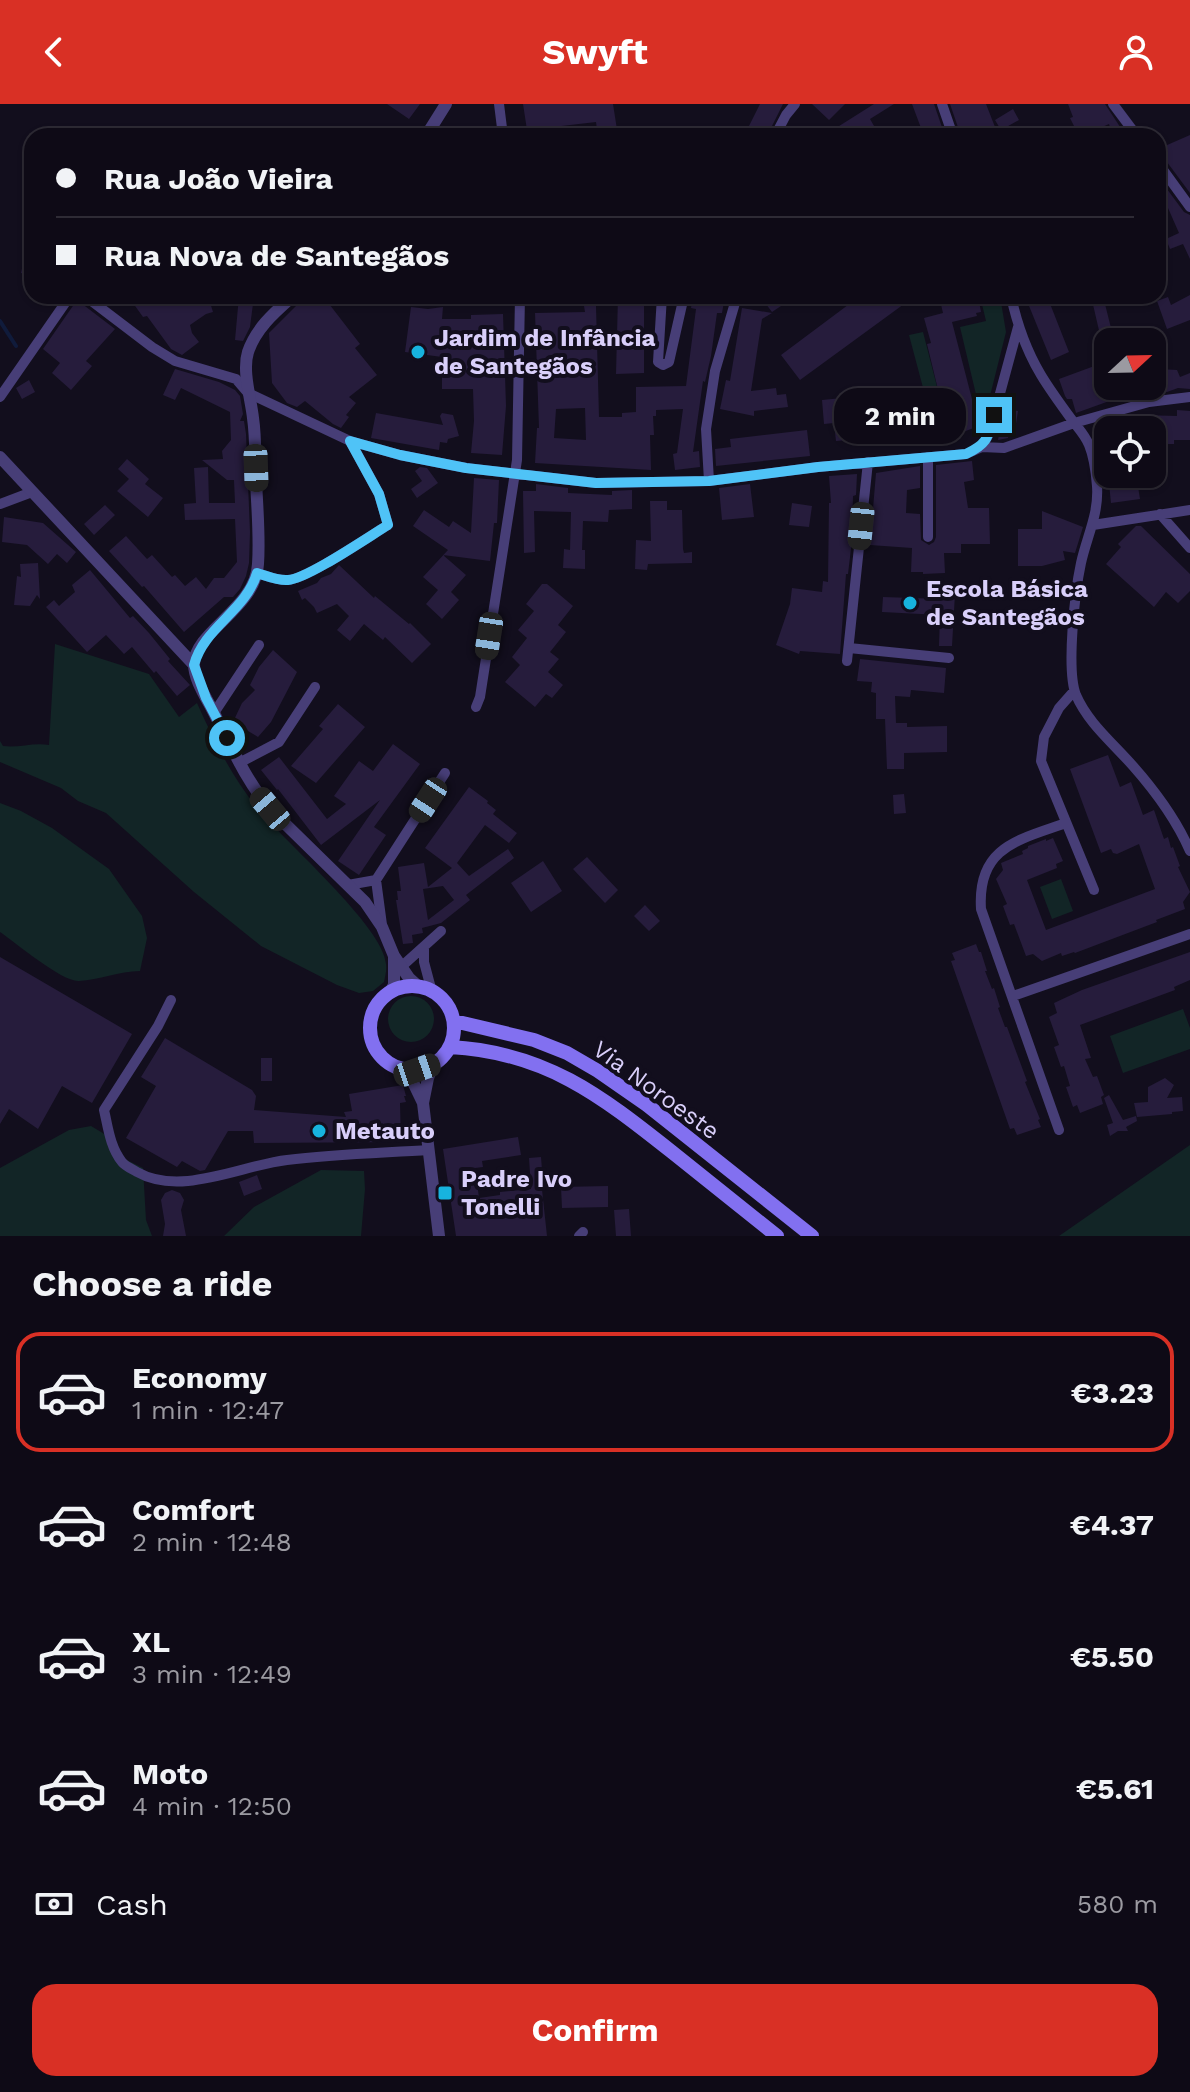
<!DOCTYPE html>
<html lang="en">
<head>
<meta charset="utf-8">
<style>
  body { margin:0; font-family:"Work Sans",sans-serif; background:#1c1823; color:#f1f3f6; height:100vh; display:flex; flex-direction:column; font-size:30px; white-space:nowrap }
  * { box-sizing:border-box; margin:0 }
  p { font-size:26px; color:#9b9aa1 }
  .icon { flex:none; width:44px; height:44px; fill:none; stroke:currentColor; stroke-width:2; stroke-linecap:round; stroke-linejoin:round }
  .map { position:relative; height:1132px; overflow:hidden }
  .sheet { display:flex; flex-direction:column; background:#0e0a16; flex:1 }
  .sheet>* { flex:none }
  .hud { position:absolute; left:24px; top:24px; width:1142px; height:176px; border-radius:24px; box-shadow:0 2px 6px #0004,0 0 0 2px #2e2b35; display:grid; align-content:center; height:176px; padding:0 32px; background:#0e0a16 }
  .needle { width:52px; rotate:68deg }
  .buttons { position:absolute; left:1094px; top:224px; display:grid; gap:16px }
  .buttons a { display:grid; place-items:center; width:72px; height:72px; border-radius:16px; background:#0e0a16; box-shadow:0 2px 6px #0004,0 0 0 2px #2e2b35; font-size:40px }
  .end { position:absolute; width:36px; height:36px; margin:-18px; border:10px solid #4fc3f7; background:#111; box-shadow:0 0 0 4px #111 }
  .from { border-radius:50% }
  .bubble { position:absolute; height:56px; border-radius:24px; background:#0e0a16; box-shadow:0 2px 6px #0004,0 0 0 2px #2e2b35; font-size:26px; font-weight:700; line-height:56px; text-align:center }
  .car { position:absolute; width:24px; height:48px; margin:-24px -12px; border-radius:10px; box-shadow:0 0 6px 2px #0007; background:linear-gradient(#222 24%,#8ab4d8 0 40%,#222 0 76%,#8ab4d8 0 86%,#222 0) }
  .hud b { display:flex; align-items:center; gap:28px; height:76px; font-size:30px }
  .hud b+b { border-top:2px solid #2e2b35 }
  .hud i { width:20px; height:20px; background:#f1f3f6 }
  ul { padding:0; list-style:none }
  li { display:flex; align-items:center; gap:24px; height:120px; margin:0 16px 12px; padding:0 16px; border:4px solid transparent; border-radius:24px }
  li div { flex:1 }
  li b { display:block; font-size:30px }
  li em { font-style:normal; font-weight:700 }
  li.active { border-color:#d93025 }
  li>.icon { width:72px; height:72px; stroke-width:1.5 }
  h2 { padding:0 32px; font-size:36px; line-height:96px }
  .pay { display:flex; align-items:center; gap:20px; height:88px; padding:0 32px; font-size:30px }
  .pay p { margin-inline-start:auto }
  .button { display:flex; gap:16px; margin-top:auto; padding:16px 32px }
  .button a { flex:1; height:92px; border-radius:24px; background:#d93025; color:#fff; font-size:32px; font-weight:700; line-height:92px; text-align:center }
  header { display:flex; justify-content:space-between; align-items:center; height:104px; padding:0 32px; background:#d93025; color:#fff; font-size:36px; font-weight:700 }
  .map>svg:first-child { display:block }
</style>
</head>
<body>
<header><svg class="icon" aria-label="back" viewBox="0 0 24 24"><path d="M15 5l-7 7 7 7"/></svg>Swyft<svg class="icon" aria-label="person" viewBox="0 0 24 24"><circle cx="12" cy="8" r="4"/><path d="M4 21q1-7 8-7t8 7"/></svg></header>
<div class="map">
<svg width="1190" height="1132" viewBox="0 0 1190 1132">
  <rect width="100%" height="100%" fill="#120e1d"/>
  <path fill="#122526" d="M980 192H1000L1006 228 983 320 960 223 986 217Z
    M923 228 943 306 930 310 909 231Z
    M55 540 149 570 179 613 197 599C214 637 232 673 258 705 284 737 384 823 386 860 387 866 385 873 384 878L373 887 359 889 337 881 261 842 194 788 106 709 78 697 61 684 0 658V637L3 642C19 644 34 638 49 641Z
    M0 699 21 707 52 724 109 765 142 812 147 834 140 867C119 867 99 876 79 877 62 878 16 839 0 828Z
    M1061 775 1073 807 1052 815 1040 783Z
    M388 915a23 23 0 1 1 46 0a23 23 0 1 1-46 0Z
    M1183 905 1190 924V945L1123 969 1110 932Z
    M91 1022 116 1037 123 1054 143 1064 146 1116 152 1132H0V1064L69 1026Z
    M1190 1041V1132H1059Z
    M321 1066 364 1067 365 1085 361 1132H224L254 1103Z"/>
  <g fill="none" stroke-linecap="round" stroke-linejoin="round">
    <path stroke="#101b3b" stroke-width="4" d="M0 217 16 242"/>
  </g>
  <path fill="#261c3c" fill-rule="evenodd" d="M387 0H420L409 15Z
    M523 0H613L618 32H598L596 18 527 26Z
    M760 0H783L767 32H744Z
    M812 0H845L829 16Z
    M874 0H894L870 15 874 22 865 28 868 32H845L836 24Z
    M912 0H934L945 32H924Z
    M950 0H986L995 23 983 32H961Z
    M1068 0H1105L1126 32H1113L1109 20 1082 32H1052L1074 22 1070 14 1073 13Z
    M1013 5 1019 16 1001 26 995 16Z
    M1190 31V89L1164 54 1158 51V45Z
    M1158 73 1184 108 1190 111V155L1183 140 1170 145 1166 135 1179 129 1168 104 1158 108Z
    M28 138H32V172L21 169Z
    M1190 191V216L1167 225 1157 197 1168 193 1171 201Z
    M128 192H208L213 208 206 210 190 221 192 229 199 238 182 251 171 245 147 212 143 213Z
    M239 192H254L250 223 243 237 235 236Z
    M306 192H323L360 240 355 244 377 271 349 293 356 299 346 311 349 313 341 324 333 320 305 297 297 303 287 299 272 279 269 229Z
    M618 192H644V269L616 270Z
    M693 192H725L722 209H717L711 252 705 278 703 277 693 348 699 347 700 363 675 366 673 350 677 349 683 305 656 306V312H653L654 331H650L651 366 535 359 537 324H539L535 209 585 208 584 202H596L599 313H622V309L636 308V283L686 282 696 205 691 204ZM585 304 586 336 554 334 556 305Z
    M760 192H796L772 208Z
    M860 192H915L800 276 781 251Z
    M939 192H978L981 208 976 209 977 212 952 218 979 322 955 331 953 327 950 328 943 306 927 240 931 239 924 214 943 209Z
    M1025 192H1047L1069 248 1051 256Z
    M1091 192H1103L1113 232 1101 235Z
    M77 196 115 225 86 257 92 262 71 286 52 269 60 259 43 245Z
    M411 203 428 205 443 203 442 215H471V211L503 210 506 302 502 351 471 349 474 317 473 285H442V253L405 248Z
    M742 204 772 209 762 215 751 287 776 284 777 291 786 290 788 303 754 307V312L720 305 726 276 730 277Z
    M1108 257V282H1123L1126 291 1076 309 1072 295H1067L1065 292 1059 275Z
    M175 265 219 278 235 286 240 292 243 310 240 317H244L246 330 250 428 249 459 246 472 240 485 233 493H224L184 528 144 482 142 483 109 447 126 432 147 455 152 451 172 473 175 471 185 482 196 473 206 485 214 474H224L237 458 235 415 185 416 184 400 196 399 194 364 208 363 209 399H235L234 376H227L202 356 223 355 222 347 231 336 230 308 181 284 175 296 163 291Z
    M1159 265 1177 266 1180 273 1190 269V285L1178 284 1167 288 1158 287Z
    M29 276 35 288 22 295 16 284Z
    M904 288 907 312 891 314 893 332 836 337 834 319 824 320 822 296Z
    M1004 305 1018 307 1015 326 1009 325 1008 334 998 336Z
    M1177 306 1190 307V336H1174V340H1152V326H1142V311L1177 312Z
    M376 309 443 321 440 312 442 309 453 311 459 332 448 335 447 339 440 338 439 346 371 334Z
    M807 326 810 352 716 362 715 345 731 343 730 335Z
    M127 355 149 375 145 380 163 394 148 413 117 387 129 375 118 365Z
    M972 357 974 376 964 378 968 404H989L990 440H961V449H944L945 469 923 470V468H911L912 444 870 441 876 369 920 362V384L907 386 906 409 920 410 921 436 929 441 934 438 936 433V361Z
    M420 363 427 364 438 379 417 394 411 385 422 377 415 367Z
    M857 370 856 391 853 392 852 436 848 470H846L840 550 800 547 799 550 776 541 790 500 792 484 822 488 823 477 828 478 829 399H831L829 372Z
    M1108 370H1136L1140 395 1111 399Z
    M474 374 499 376 497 419H494L490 457 443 451 466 471 451 488 459 496 442 515 426 500 438 486 423 473 448 446 413 422 424 406 449 423 453 417 471 429Z
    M536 380 568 384V389L612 391V387L632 386V405L609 406 608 418 583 417 582 446H585V465L563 464 564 445 570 446 571 408 534 407 535 448 524 449 523 387H536Z
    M750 380 754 413 722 416 719 384Z
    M650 397H667V406H682L683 445 684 449 692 448V459L648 460 647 466 635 465 636 436 651 437Z
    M792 399 812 402 809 423 789 421Z
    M105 401 115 411 94 431 84 420Z
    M1042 407 1083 423 1075 449 1063 447 1065 456 1042 462H1018V425H1042Z
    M4 413 43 419 76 448 67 459 57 450 48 460 27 441 2 438Z
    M1136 422H1141L1190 470V487L1178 499 1166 488 1154 503 1106 460 1121 443 1118 440Z
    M38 459 40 495 37 491 30 502 14 501 17 472 21 473 20 460Z
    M339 461 374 494 375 492 409 520 410 519 431 540 412 559 385 533 383 536 364 520 350 537 337 526 349 512 337 500 317 509 314 503 305 494 302 496 298 487 317 479 321 474 331 470Z
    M90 466 130 514 133 512 149 529 170 555 168 557 190 581 177 592 156 567 154 569 132 543 124 550 106 531 87 548 46 503 54 496 59 502 75 488 72 481Z
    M542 480H547L573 502 558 521 566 528 550 548 559 555 548 568 563 581 552 594 546 590 535 603 505 578 520 561 512 553 527 534 518 526 534 507 526 500Z
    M941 490H955L952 542H939L940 511 882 508 883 493 941 495Z
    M273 546 297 568 271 618 258 633 233 618 242 599 255 586 250 581 259 563Z
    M860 555 946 564 944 589 911 586 910 593 895 592 896 619H907V623L947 622V648L904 649V665H887L885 615H876V589L871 588 872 578 857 577Z
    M338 600 365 623 316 679 291 662 323 625 319 622Z
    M393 640 420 660 374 723 386 731 359 771 338 757 380 696 321 741 278 685 277 686 261 666 279 653 327 715 346 700 334 692 359 657 373 667Z
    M1108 651 1120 683 1131 678 1143 711 1154 706 1164 735 1168 733 1171 744 1173 743 1180 762 1178 763 1190 788 1183 798 1185 805 1156 816 1157 818 1075 849 1074 848 1062 852 1061 849 1042 857 1033 850 1026 852 1014 820 1010 821 1003 802 1007 800 996 775 1003 766 1001 759 1023 750 1022 747 1028 744V742L1046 735V737L1053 734 1063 757 1056 760 1057 764 1027 776 1046 826 1155 785 1139 740 1117 750 1113 749 1111 745 1101 749 1070 665Z
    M469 683 488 697 487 699 496 706 493 710 517 729 509 739 485 721 457 759 469 772 508 745 514 754 466 791 470 796 441 819 422 824 423 829 412 831 413 839 403 840 396 796H398L397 787H401L398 763 424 759 428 783 452 764 425 744ZM443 782 454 796 428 816 423 785Z
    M904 690 906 709 894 710 893 691Z
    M587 753 618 786 605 799 573 765Z
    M543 757 562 787 531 808 511 779Z
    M645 801 660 817 649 827 634 812Z
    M976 840 979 848H981L987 867H985L992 885 994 884 1000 903 998 904 1005 923H1007L1027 977 1025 978 1040 1015 1038 1016 1041 1023 1017 1031 1014 1024 1010 1025 951 857 955 856 952 849Z
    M1190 848V876L1174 883 1175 886 1080 921 1091 954 1085 955 1093 973 1097 972 1104 991 1101 993 1103 1000 1080 1009 1077 1001 1073 1003 1066 983 1070 982 1064 962 1061 963 1054 943 1059 941 1049 913 1057 909 1054 899 1082 886Z
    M0 853 132 930 92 999 62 982 38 1025 9 1005 0 1020Z
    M165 934 252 986 256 992 254 1006 346 1013 344 1008 352 1007 349 990 403 981 406 992H404L406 998 400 999 401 1038 254 1039 253 1027H228L205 1066 200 1067 182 1057 177 1063 126 1034 156 982 141 973Z
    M261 954H272V977H261Z
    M1165 974 1174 981 1167 994 1182 993 1183 1007 1172 1008V1010L1137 1013 1134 999 1148 998V983Z
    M1109 991 1123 1016 1136 1012 1137 1017 1126 1023 1128 1027H1118L1110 1032 1107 1021 1113 1019 1104 994Z
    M518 1033 521 1051 482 1057 483 1063 475 1064 479 1094 500 1091V1088L531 1085 529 1054 541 1053 542 1066 540 1067 547 1132H456L443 1045Z
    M257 1071 262 1085 244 1092 239 1078Z
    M608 1082V1103L562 1104 561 1083Z
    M172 1086 180 1089 184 1096 181 1106 186 1132H163L165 1120 161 1096 165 1089Z
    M629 1105 631 1132H616L614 1106Z"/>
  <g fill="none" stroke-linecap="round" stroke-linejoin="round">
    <path stroke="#473e77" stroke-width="10" d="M499 0 503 32
      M942 0 953 32
      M1113 0 1137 32
      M775 32 786 11 795 0
      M1158 59 1190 103
      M85 192 152 243 175 257 236 275 248 289 350 337 400 351 466 364 596 379 709 377 818 363 966 350 982 343 989 330 1018 223
      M662 192 658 258 663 261 669 258 684 192
      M1011 192C1017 220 1026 246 1041 271 1050 286 1061 301 1072 316 1078 324 1085 331 1089 341 1094 353 1096 369 1097 382 1099 410 1087 432 1081 459 1075 487 1066 566 1076 591 1088 619 1113 639 1133 662 1156 688 1176 715 1190 747
      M0 293 70 192
      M982 343 1004 344 1074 319 1149 298 1190 293
      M709 377 706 325 715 267 737 192
      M0 400 32 388
      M1160 410 1190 444
      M1093 421 1190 406
      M928 433V353
      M257 469C267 472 278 477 288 476 307 475 368 433 388 421L379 390 350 337
      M849 544 949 554
      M847 557 868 358
      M1074 587 1059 604 1044 633 1041 657 1094 786
      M476 603 480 593 517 356 520 192
      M214 609 259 541
      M239 659 279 638 315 583
      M376 776 445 669
      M348 781 376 776 382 821
      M424 845V858L432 888
      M401 863 441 827
      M1013 892 1190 830
      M171 896 158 922 104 1006C108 1023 110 1043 122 1058 125 1062 132 1065 137 1068 181 1093 242 1061 287 1056 334 1050 382 1049 429 1046
      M1059 1026 981 805C977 743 1018 736 1066 719
      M579 1132 583 1128"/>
    <path stroke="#473e77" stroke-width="12" d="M426 32 446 0
      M293 192C275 208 256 224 248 248 242 267 251 295 253 314 256 334 255 355 256 375 257 403 260 432 258 460 256 504 195 527 194 560 194 577 208 596 215 611 232 644 246 676 270 705L365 798 382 823 394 852 409 874 418 882
      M0 353 194 561
      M389 890 394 881V852
      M433 961 428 974 423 999 439 1132
      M402 965 411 974 423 999"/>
    <path stroke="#8270f0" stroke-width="14" d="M370 924a42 42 0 1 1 84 0a42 42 0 1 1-84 0Z
      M454 917 534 936 567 949 598 967 647 1001 812 1132
      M450 943C545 948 600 991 672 1048 707 1076 742 1104 777 1132"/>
  </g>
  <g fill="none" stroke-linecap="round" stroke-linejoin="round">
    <path stroke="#4fc3f7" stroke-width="10" d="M227 634 206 594 194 561C204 523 246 507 257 469 267 472 278 477 288 476 307 475 368 433 388 421L379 390 350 337 400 351 466 364 596 379 709 377 818 363 966 350C988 340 988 333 994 311"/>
  </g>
  <g fill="#17b3de" stroke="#120e1d" stroke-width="3">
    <circle cx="418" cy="248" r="8"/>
    <circle cx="910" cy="499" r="8"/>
    <circle cx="319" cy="1027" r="8"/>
    <rect x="437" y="1081" width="16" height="16" rx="4"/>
  </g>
  <g text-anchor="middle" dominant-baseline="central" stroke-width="8" stroke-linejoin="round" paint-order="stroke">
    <g font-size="24" font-weight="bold" fill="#d9cffa" stroke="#120e1d" text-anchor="start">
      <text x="434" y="234">Jardim de Infância<tspan x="434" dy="28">de Santegãos</tspan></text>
      <text x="926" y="485">Escola Básica<tspan x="926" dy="28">de Santegãos</tspan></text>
      <text x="335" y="1027">Metauto</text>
      <text x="461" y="1075">Padre Ivo<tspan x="461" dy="28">Tonelli</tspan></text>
    </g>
    <g font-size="24" fill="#d9cffa" stroke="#120e1d">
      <text transform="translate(656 986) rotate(36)">Via Noroeste</text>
    </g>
  </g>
</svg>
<div class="buttons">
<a><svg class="needle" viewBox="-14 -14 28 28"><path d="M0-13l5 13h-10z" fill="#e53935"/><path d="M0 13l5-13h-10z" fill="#9b9aa1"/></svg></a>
<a><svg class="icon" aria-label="locate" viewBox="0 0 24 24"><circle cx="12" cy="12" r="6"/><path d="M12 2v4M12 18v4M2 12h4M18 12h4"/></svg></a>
</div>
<i class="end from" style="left:227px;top:634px"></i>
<i class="end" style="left:994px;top:311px"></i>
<div class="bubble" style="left:834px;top:284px;width:132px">2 min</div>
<i class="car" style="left:256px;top:364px;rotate:178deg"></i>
<i class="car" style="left:861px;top:422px;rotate:186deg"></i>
<i class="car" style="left:489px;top:532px;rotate:189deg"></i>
<i class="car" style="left:428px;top:696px;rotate:213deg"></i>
<i class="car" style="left:270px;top:705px;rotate:320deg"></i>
<i class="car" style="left:417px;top:966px;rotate:71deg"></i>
<div class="hud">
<b><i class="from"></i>Rua João Vieira</b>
<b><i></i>Rua Nova de Santegãos</b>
</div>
</div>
<section class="sheet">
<h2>Choose a ride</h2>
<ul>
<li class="active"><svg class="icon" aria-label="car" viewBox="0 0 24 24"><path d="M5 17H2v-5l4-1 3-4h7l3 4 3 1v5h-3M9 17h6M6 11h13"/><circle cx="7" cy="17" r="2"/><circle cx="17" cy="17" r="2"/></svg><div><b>Economy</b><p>1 min · 12:47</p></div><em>€3.23</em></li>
<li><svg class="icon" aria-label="car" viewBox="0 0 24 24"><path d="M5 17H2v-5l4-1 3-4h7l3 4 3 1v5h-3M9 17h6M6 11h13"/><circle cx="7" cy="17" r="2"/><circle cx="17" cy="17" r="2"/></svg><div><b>Comfort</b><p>2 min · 12:48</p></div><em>€4.37</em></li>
<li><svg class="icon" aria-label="car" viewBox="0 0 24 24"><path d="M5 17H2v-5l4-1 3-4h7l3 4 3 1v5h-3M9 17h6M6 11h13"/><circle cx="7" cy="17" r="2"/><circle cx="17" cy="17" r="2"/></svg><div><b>XL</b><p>3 min · 12:49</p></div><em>€5.50</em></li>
<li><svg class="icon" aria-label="car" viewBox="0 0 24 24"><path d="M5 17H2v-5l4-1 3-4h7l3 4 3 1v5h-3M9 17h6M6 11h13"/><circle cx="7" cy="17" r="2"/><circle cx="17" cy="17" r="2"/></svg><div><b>Moto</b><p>4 min · 12:50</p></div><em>€5.61</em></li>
</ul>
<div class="pay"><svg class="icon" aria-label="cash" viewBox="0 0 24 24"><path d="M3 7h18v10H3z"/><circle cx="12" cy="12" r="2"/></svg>Cash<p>580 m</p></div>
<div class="button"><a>Confirm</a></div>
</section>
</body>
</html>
